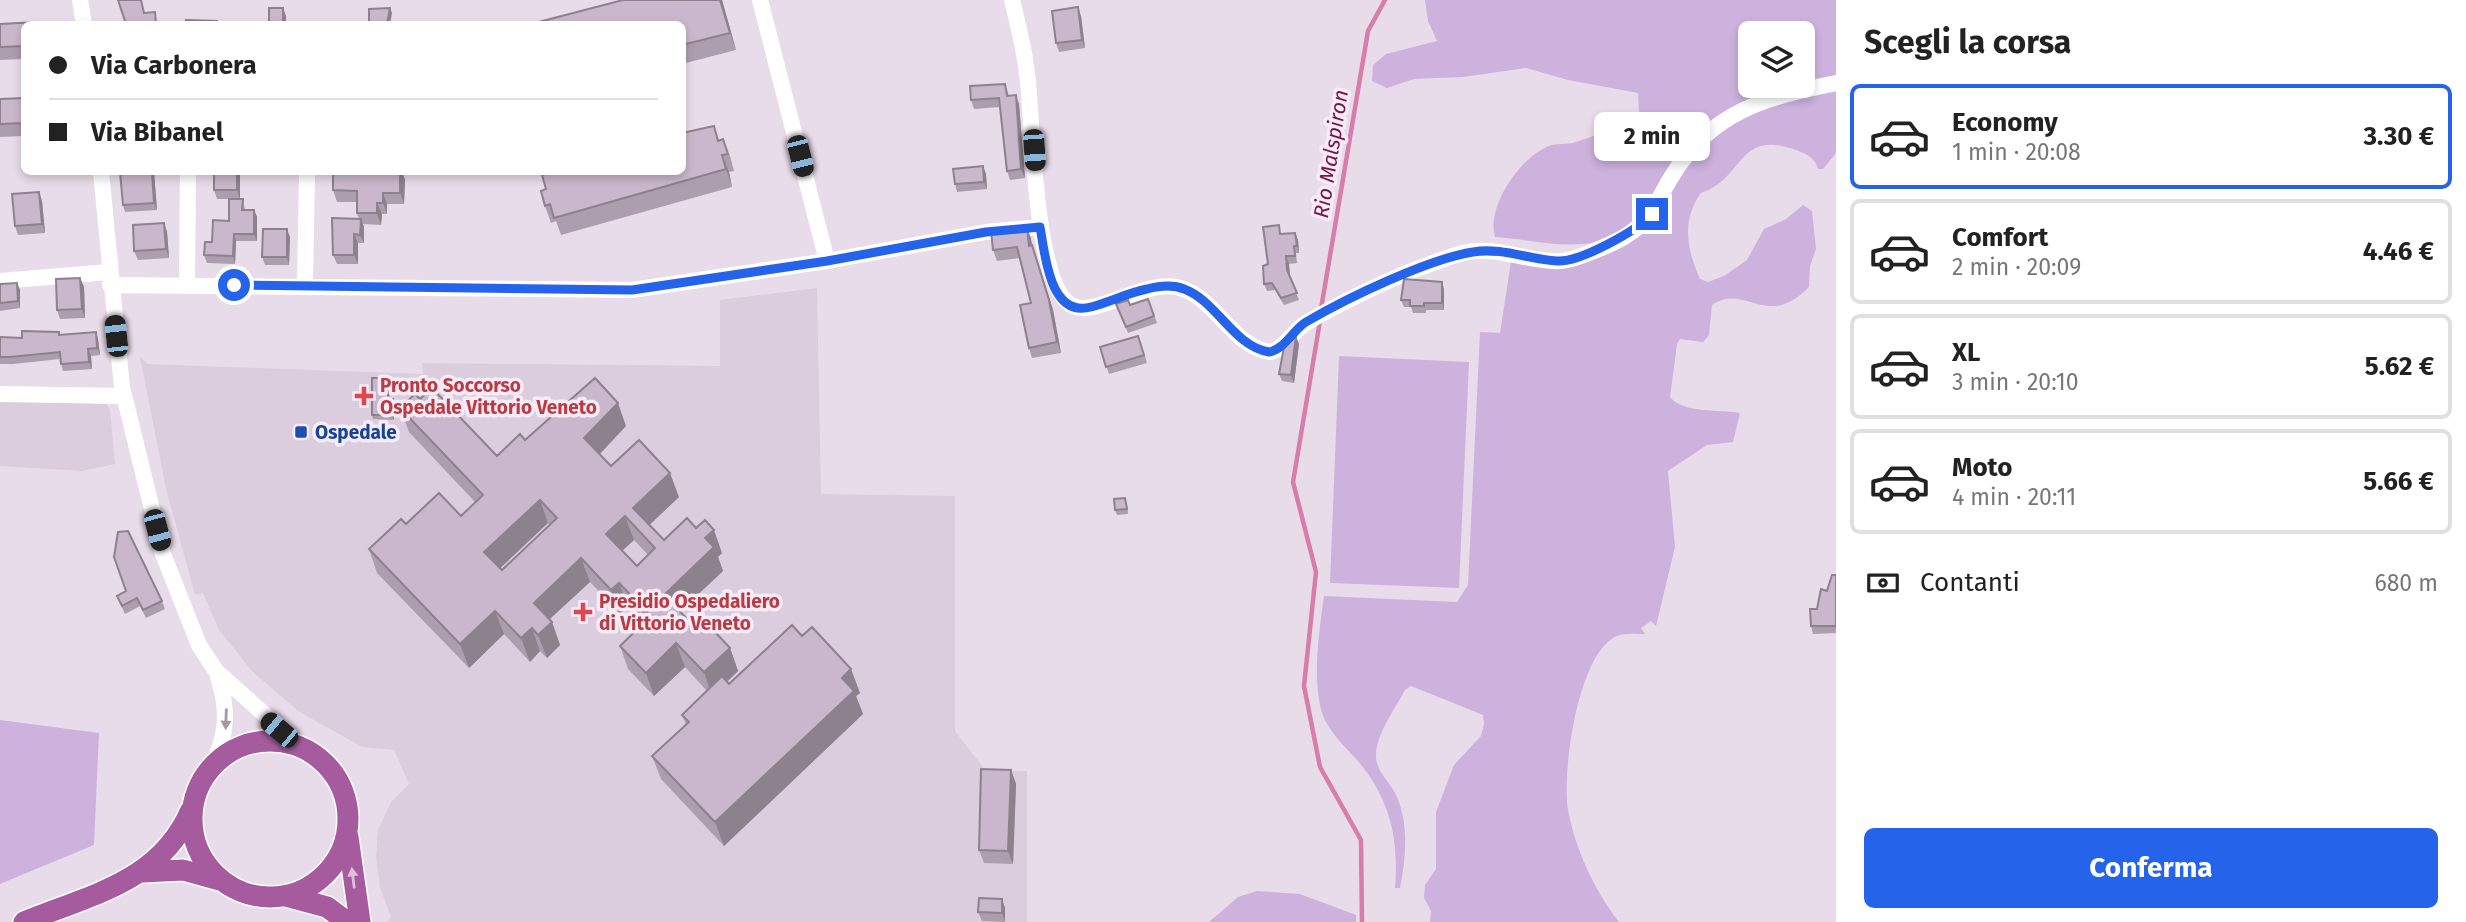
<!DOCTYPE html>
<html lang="it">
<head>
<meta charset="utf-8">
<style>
  body { margin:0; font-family:"Fira Sans",sans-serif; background:#f6f6f6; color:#222; height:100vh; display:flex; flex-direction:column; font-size:26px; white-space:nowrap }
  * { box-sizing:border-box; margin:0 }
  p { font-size:23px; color:#767676 }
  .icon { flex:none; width:38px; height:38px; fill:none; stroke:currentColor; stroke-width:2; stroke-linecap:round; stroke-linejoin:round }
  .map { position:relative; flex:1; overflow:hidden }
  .side { display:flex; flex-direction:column; background:#fff; width:630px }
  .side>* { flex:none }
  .banner { position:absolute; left:21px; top:21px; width:665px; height:154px; border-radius:10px; box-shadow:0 4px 10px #0003; display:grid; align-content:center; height:154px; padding:0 28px; background:#fff }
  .controls { position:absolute; left:1738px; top:21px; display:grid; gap:14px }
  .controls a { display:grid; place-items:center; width:77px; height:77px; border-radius:10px; background:#fff; box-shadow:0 4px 10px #0003; font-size:35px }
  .end { position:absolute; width:32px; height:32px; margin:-16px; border:9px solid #2563eb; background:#fff; box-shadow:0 0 0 4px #fff }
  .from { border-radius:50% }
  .bubble { position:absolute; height:49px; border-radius:10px; background:#fff; box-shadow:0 4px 10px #0003; font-size:23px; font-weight:700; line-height:49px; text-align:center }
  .car { position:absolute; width:21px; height:42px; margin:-21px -10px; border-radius:9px; box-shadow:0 0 5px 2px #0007; background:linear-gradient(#222 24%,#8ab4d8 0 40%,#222 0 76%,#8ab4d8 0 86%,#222 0) }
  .banner b { display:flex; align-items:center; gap:24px; height:66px; font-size:26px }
  .banner b+b { border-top:2px solid #e0e0e0 }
  .banner i { width:18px; height:18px; background:#222 }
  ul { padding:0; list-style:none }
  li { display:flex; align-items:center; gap:21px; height:105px; margin:0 14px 10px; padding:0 14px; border:4px solid #e0e0e0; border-radius:10px }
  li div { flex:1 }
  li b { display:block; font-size:26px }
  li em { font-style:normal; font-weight:700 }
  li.on { border-color:#2563eb }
  li>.icon { width:63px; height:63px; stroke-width:1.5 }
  h2 { padding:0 28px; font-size:32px; line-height:84px }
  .pay { display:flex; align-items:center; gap:18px; height:77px; padding:0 28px; font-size:26px }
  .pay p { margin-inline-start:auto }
  .primary-button { display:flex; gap:14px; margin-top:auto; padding:14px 28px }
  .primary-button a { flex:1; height:80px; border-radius:10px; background:#2563eb; color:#fff; font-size:28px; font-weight:700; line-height:80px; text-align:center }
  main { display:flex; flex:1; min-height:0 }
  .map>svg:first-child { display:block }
</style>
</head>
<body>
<main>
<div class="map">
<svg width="1836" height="922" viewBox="0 0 1836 922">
  <rect width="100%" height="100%" fill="#e9dcea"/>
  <path fill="#dccdde" d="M817 288 821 494 955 496V731L986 771H1027V922H388L391 917 380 888 376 857 378 830 391 802 409 784 394 750 362 747 298 711 252 671 219 630 203 593 195 595 166 489 140 357 148 364 423 374 422 363 720 366V300Z
    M0 400 106 404 110 409 115 464 82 471 0 466Z"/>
  <path fill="#cdb2de" d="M1425 0H1836V77L1803 83 1802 33H1750V86H1790C1754 96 1722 108 1695 134 1659 169 1651 229 1596 242 1563 249 1528 239 1495 237 1486 207 1520 157 1549 146 1557 143 1567 145 1576 142 1595 136 1623 126 1639 112L1638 93 1568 80 1526 68 1463 77 1414 79 1387 88 1372 81 1373 65 1386 54 1437 41 1428 21Z
    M1836 88V153L1823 169H1818C1815 157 1805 153 1793 149 1737 130 1744 179 1701 193 1681 221 1687 249 1700 279L1708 282 1724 276 1747 260 1764 229 1786 219 1803 205 1812 211 1816 249 1810 266 1809 287C1766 331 1746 282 1712 305L1709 335 1703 342 1680 339 1677 344 1670 397C1684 414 1719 409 1740 413L1733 442 1707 445 1668 471 1675 547 1656 626 1651 621 1641 628 1645 634C1635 634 1622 632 1613 638 1577 660 1562 772 1568 810 1576 851 1594 889 1619 922H1430L1431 911 1424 898 1425 885 1436 869V812L1454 765 1481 736 1484 724 1483 715 1411 686 1405 690C1395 709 1377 733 1376 754 1375 772 1391 782 1397 797 1409 826 1406 857 1400 888H1395C1399 839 1390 798 1357 760 1345 747 1328 731 1322 713 1312 678 1319 632 1324 596L1457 602 1468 585 1480 332 1500 333 1512 255 1540 263 1626 241 1687 161 1738 116Z
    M1339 356 1469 362 1459 588 1330 583Z
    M0 720 99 733 94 845 0 884Z
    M1257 891 1300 894 1356 915V922H1209L1238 897Z"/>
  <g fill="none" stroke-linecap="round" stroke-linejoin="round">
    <path stroke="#d67da9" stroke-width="4.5" d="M1321 309 1368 31 1385 0
      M1320 321 1293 482 1316 572 1304 686 1320 767 1361 840 1362 922"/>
    <g stroke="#fff" stroke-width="24">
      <path id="major" d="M192 819a78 78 0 1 1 156 0a78 78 0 1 1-156 0Z
        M348 837 360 922
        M143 872 183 870 219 880
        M286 896 327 907 347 922
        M24 922C92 894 160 882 191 810"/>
    </g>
    <path stroke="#fff" stroke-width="16" d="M80 0 84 24
      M760 0 827 261
      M1012 0C1018 24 1024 48 1027 73 1033 116 1033 289 1073 306 1098 317 1145 278 1180 288 1216 298 1232 346 1270 352 1285 349 1293 331 1306 323 1336 305 1393 277 1425 266 1441 260 1460 252 1476 251 1505 249 1536 263 1560 261 1574 261 1612 244 1624 237 1654 219 1655 203 1672 176 1711 111 1767 97 1836 83
      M101 172 122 387 163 554 199 645 216 671 301 747
      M0 281 109 272
      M187 284 188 172
      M110 285 632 290 827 261 986 232 1040 227
      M305 285 307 172
      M0 394 124 396
      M212 766C227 735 229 711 218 677"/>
    <use href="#major" stroke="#a55b9e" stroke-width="21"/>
  </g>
  <path fill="#ad9eaf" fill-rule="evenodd" d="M623 0H722L736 50 682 64V24Z
    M1081 16 1085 48 1059 52 1056 43Z
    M0 24H24V59L0 60Z
    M1005 84 1009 96 1019 104 1025 178 1010 180 1007 171 1000 107 974 109 971 100Z
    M24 98V136L0 137V99Z
    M714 126 719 140 730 156 734 171 729 172 732 187 561 235 556 221 551 223 545 206 546 189Z
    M154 172 157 210 125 212 123 205Z
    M214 172H240V199H243L245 210H254L257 217V241H236L235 264 207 263 204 255 212 242 229 221 239 199H217L214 190Z
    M333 172H402L405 180 404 204H387V214H382L381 225 363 224 364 227V243H358V264H337L333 255 359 219 357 213V202H337L333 190Z
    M986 174 987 189 957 192 955 184Z
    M42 201 45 233 18 235 15 226Z
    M164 223 167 232 169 258 138 260 134 251Z
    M1027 228 1053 310 1061 353 1032 358 1029 348 1031 303 1020 258 997 261 993 250Z
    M1295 233 1298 240 1299 253H1296L1297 263 1289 264 1290 277 1299 300 1284 305 1275 290 1267 291 1264 284 1268 264 1282 234Z
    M290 237 289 265H265L262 257Z
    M80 278 84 287 85 318 60 319 57 310Z
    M17 283 20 290V308L0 311V284Z
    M1444 289V310H1426V313H1413L1411 307H1404L1401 300Z
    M1148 299 1157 323 1128 333 1116 304 1130 305Z
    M59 332 60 335 96 332 98 339 100 355 91 356 92 369 63 371 61 364 60 359 13 364H0V337L22 338Z
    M1141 343 1147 363 1109 374 1100 347Z
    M1299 344 1294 383 1282 381 1279 374Z
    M390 383 389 399H393L394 404V420L373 419 372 415Z
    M420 399 497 456 525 440 626 426 600 454 611 466 679 497 649 525 664 540 722 553 718 557 723 571 680 611 694 626 730 648 738 671 727 682 729 684 860 693 856 696 863 714 724 846 661 779 652 756 686 724 682 715 707 691 685 667 654 696 628 669 620 646 643 623 628 607 620 614 590 582 550 619 552 622 560 645 547 658 540 651 530 662 504 634 469 668 377 573 369 549 406 524 461 516 475 502 409 432 400 408ZM548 523 550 525 502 570 500 568ZM634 540 648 555 637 566 622 551Z
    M1127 502 1128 514 1117 515 1115 510Z
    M1836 575V633L1813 634 1811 626 1817 609Z
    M117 596 162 601 165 609 146 618 140 606 125 614Z
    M1011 770 1016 784 1013 864 984 863 979 850Z
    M1002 899 1005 908V922L982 921 978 912Z"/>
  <path fill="#8d818e" d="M720 0H722L736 50 730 33Z
    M1078 7 1081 16 1085 48 1082 40Z
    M283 8 286 16V24H284Z
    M390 8 392 13 390 24H387Z
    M1016 95 1019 104 1025 178 1021 169Z
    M722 155 729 172 732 187 726 169Z
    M983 166 986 174 987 189 984 182Z
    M152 172H154L157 210 154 203Z
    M237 172H240V199L237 190Z
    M400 172H402L405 180 404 204 400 193Z
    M39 192 42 201 45 233 42 224Z
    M383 193 387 204V214L383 203Z
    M377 203 382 214 381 225 377 213Z
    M254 210 257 217V241L254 234Z
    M361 219 364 227V243L360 235Z
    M164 223 167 232 169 258 166 249Z
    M1027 228 1031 238 1033 256 1029 246Z
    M287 229 290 237 289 265 287 257Z
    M1295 233 1298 240 1299 253 1297 246Z
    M234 234 236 241 235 264 233 256Z
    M354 234 358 243V264L354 255Z
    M1036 256 1053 310 1061 353 1057 342Z
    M1286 256 1289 264 1290 278 1287 270Z
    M80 278 84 287 85 318 82 309Z
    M1442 282 1444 289V310L1442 303Z
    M17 283 20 290V308L18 301Z
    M96 332 98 339 100 355 97 348Z
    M1296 336 1299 344 1294 383 1291 375Z
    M88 349 91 356 92 369 89 362Z
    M388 378 390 383 389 404 388 399Z
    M393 399 394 404V420L392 415Z
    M618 403 626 426 592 462 584 438Z
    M670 473 679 497 642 532 633 508Z
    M540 500 548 523 493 575 484 552Z
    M625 516 634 540 615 557 606 534Z
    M714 530 722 553 718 557 723 571 673 618 664 595 705 538Z
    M581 558 590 582 542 626 534 603Z
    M619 583 628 607 620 614 611 590Z
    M495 611 504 634 469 668 460 644Z
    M552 622 560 645 547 658 538 635Z
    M532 628 540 651 530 662 521 638Z
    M676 643 685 667 654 696 646 673Z
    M730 648 738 671 712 696 704 672Z
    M851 669 860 693 856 696 863 714 724 846 715 822 842 678Z
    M1011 770 1016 784 1013 864 1008 851Z
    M1002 899 1005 908V922L1002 913Z"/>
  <path fill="#c9b8cb" stroke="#8d818e" stroke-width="2" fill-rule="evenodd" d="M118 0H141L144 13 155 12 156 24H126Z
    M623 0H720L730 33 682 45V24H531Z
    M1078 7 1082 40 1056 43 1052 11Z
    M269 8H283V24H291H269Z
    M390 8 387 24H369V9Z
    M186 20 217 21V24H186Z
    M37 22V24H24V46L0 47V24Z
    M1005 84 1007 96 1016 95 1021 169 1007 171 999 98 971 100 970 86Z
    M24 98V123L0 124V99Z
    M714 126 718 141 723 139 728 154 722 155 726 169 554 218 550 204 545 206 541 191 546 189 542 175 554 172H682V133Z
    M983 166 984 182 955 184 953 169Z
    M120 172H152L154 203 123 205Z
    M214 172H237V190H214Z
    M333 172H400V193H383V203H377V213H357V191L333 190Z
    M39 192 42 224 15 226 12 194Z
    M229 199H243L242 210H254V234H234L233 256 204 255 205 242H212L213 220 229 221Z
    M332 218 361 219 360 235 354 234V255H333Z
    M164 223 166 249 134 251 133 225Z
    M1279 225 1280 234 1295 233 1297 246H1294L1295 256H1286L1287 270 1297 293 1281 298 1272 283 1264 284 1263 266 1268 264 1263 227Z
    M1027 228 1029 246 1032 245 1049 300 1057 342 1029 348 1020 305 1031 303 1017 247 993 250 991 231Z
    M263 229H287V257H262Z
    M80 278 82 309 57 310 56 279Z
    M1404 279 1442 282V303H1424V306H1410V300H1401Z
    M17 283 18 301 0 303V284Z
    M1148 299 1154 316 1126 327 1116 304 1128 300 1130 305Z
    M22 331 59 332V335L96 332 97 348 88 349 89 362 61 364 60 352 10 357H0V337L22 338Z
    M1138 336 1144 355 1106 367 1100 347Z
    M1296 336 1291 375 1279 374 1284 347Z
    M372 378H388V399H393L392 415H372Z
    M595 378 618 403 584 438 611 466 639 440 670 473 633 508 664 540 687 518 696 528 705 520 714 530 705 538 714 547 664 595 694 626 702 618 730 648 704 672 676 643 646 673 620 646 651 616 619 583 611 590 581 558 534 603 552 622 538 635 532 628 521 638 495 611 460 644 369 549 401 519 406 524 439 493 461 516 483 495 400 408 415 394 420 399 432 388 497 456 520 434 525 440ZM540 500 557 518 502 570 484 552ZM625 516 655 548 637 566 606 534Z
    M1125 498 1127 509 1115 510 1114 499Z
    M128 531 162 601 143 610 137 598 122 606 117 596 126 591 114 557 118 532Z
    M1832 575H1836V626H1811L1810 609H1817L1821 589 1827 591Z
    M792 625 802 636 812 627 851 669 842 678 854 691 715 822 652 756 689 722 682 715 722 676 729 684Z
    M981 769 1011 770 1008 851 979 850Z
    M979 898 1002 899V913L978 912Z"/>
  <defs><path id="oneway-solid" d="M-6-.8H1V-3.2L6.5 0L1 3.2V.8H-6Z" transform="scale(1.75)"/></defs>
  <use fill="#a699a5" href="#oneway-solid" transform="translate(226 719) rotate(92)"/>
  <use fill="#ddc0dc" href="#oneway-solid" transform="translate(353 878) rotate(-97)"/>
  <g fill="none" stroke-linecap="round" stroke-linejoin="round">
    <path stroke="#2563eb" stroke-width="9" d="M234 285 632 290 827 261 986 232 1040 227C1045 253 1049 318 1091 307 1110 302 1127 293 1147 289 1159 286 1172 284 1184 289 1217 301 1233 346 1269 352 1285 349 1293 330 1306 322 1347 298 1428 259 1473 252 1502 247 1530 260 1558 261 1580 262 1637 231 1652 214"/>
  </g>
  <g fill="#e0444e" stroke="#f5ecf7" stroke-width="2.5">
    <path d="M360.5 385.5h7v7h7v7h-7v7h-7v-7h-7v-7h7z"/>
    <path d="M579.5 601.5h7v7h7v7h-7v7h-7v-7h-7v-7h7z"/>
  </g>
  <rect fill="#1a4fb4" stroke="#f5ecf7" stroke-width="2.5" x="294" y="425" width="14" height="14" rx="3.5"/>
  <g text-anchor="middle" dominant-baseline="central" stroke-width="7" stroke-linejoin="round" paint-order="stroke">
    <g font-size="19" font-weight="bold" fill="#be3a42" stroke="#f5ecf7" text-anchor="start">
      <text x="380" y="385">Pronto Soccorso<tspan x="380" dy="22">Ospedale Vittorio Veneto</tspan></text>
      <text x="599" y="601">Presidio Ospedaliero<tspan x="599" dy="22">di Vittorio Veneto</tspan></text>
    </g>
    <g font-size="19" font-weight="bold" fill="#164399" stroke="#f5ecf7" text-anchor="start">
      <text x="315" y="432">Ospedale</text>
    </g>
    <g font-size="21" font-style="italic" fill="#7b1245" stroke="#f5ecf7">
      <text transform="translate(1331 154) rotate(-81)">Rio Malspiron</text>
    </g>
  </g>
</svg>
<div class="controls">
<a><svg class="icon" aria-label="layers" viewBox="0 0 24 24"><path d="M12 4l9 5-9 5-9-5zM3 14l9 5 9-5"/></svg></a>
</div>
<i class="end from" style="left:234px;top:285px"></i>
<i class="end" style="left:1652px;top:214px"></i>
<div class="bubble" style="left:1594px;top:112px;width:116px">2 min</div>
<i class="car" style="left:1034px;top:150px;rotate:176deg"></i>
<i class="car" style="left:800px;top:156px;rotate:166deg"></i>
<i class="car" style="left:116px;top:336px;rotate:354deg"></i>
<i class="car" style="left:157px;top:530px;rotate:165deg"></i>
<i class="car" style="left:279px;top:730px;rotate:310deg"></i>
<div class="banner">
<b><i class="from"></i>Via Carbonera</b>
<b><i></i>Via Bibanel</b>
</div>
</div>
<section class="side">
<h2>Scegli la corsa</h2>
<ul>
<li class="on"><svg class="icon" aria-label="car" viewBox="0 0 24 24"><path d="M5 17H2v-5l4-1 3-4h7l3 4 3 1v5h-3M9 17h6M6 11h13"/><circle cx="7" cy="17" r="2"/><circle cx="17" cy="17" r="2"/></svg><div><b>Economy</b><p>1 min · 20:08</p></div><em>3.30 €</em></li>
<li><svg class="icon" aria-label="car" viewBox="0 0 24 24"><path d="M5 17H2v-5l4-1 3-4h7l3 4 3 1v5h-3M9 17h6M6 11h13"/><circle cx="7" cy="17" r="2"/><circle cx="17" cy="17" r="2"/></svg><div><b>Comfort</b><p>2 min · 20:09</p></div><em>4.46 €</em></li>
<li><svg class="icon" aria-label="car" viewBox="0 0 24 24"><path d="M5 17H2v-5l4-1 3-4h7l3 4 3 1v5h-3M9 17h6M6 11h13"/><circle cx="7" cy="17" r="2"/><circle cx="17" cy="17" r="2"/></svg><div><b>XL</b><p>3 min · 20:10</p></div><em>5.62 €</em></li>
<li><svg class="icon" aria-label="car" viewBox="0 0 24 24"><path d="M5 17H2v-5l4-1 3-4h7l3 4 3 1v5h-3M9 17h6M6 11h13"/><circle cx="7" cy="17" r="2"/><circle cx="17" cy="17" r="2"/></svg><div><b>Moto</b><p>4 min · 20:11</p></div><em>5.66 €</em></li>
</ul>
<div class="pay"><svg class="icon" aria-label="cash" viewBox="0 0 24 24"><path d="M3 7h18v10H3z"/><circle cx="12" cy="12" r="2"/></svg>Contanti<p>680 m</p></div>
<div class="primary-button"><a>Conferma</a></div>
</section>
</main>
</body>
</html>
